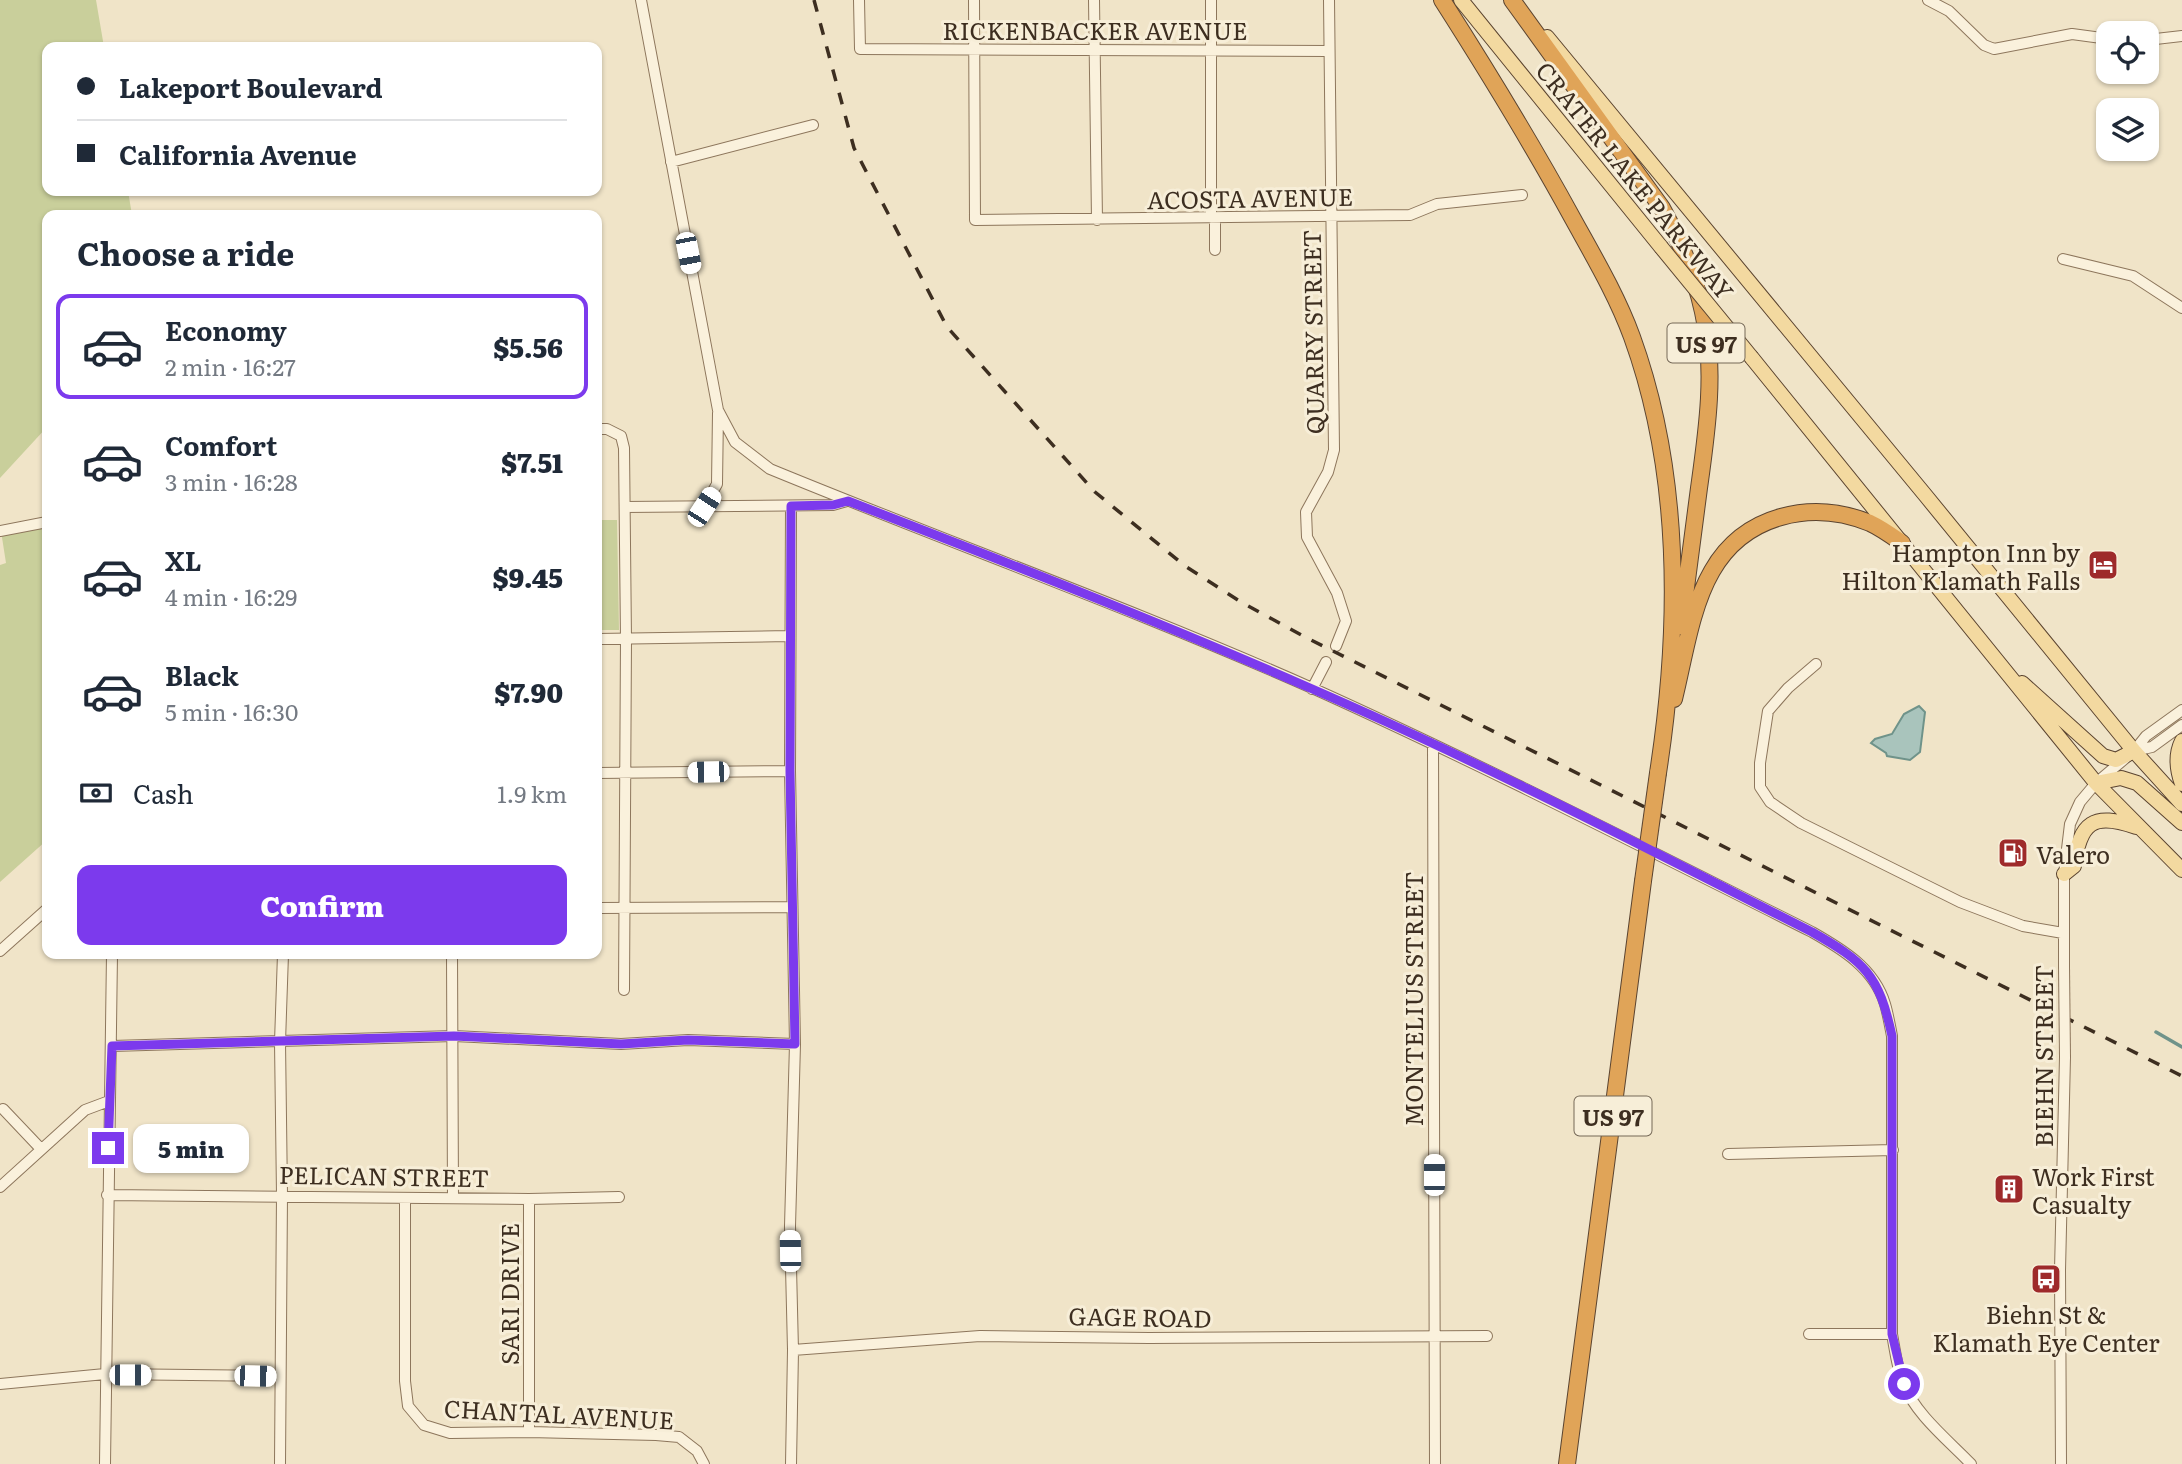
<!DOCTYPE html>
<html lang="en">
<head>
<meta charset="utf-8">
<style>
  body { margin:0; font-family:Literata,serif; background:#f2f2f3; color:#1f2937; height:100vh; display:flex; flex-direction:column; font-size:26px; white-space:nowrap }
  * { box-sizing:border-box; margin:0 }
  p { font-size:23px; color:#747a83 }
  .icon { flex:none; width:38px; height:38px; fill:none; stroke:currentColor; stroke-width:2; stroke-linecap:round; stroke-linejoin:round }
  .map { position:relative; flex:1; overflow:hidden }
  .drawer { position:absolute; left:42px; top:210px; width:560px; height:749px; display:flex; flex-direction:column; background:#fff; border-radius:14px; box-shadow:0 2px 5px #0004 }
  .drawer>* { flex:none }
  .banner { position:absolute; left:42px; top:42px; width:560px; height:154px; border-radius:14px; box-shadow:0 2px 5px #0004; display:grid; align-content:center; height:154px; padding:0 35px; background:#fff }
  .fabs { position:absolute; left:2096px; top:21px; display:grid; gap:14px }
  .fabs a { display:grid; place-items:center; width:63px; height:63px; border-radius:14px; background:#fff; box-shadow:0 2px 5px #0004; font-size:35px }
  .end { position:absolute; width:32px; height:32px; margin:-16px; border:9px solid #7c3aed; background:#fff; box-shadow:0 0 0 4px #fff }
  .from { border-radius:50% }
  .bubble { position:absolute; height:49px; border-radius:14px; background:#fff; box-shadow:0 2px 5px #0004; font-size:23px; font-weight:800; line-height:49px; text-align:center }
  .car { position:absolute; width:21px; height:42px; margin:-21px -10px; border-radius:9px; box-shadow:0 0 5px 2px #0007; background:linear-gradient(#fff 24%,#345 0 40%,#fff 0 76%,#345 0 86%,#fff 0) }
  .banner b { display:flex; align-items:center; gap:24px; height:66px; font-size:26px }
  .banner b+b { border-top:2px solid #e0e1e3 }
  .banner i { width:18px; height:18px; background:#1f2937 }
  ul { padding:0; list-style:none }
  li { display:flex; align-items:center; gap:21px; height:105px; margin:0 14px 10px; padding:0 21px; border:4px solid transparent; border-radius:14px }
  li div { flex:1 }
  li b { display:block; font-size:26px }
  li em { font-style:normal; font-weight:800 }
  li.active { border-color:#7c3aed }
  li>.icon { width:63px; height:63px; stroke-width:1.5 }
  h2 { padding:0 35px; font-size:32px; line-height:84px }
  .pay { display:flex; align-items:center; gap:18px; height:77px; padding:0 35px; font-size:26px }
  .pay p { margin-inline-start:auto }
  .action { display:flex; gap:14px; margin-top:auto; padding:14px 35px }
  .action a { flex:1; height:80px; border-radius:14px; background:#7c3aed; color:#fff; font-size:28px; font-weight:800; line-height:80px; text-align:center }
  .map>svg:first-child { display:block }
</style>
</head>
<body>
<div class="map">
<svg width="2182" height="1464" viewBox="0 0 2182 1464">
  <rect width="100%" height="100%" fill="#f0e4c8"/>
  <path fill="#c9cf9b" d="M0 0H96L104 47H47V191H128L132 215H47V427L0 478Z
    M597 520H617L619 630H597Z
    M47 522V840L0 882V565L6 563 1 531Z"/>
  <path fill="#a9c4bc" stroke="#6f938a" stroke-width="2" d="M1919 706 1925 712 1920 752 1910 760 1887 756 1886 753 1871 743 1875 739 1892 734 1904 714Z"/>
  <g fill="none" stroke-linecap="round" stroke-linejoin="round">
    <path stroke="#6f938a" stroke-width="3.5" d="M2156 1032 2182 1047"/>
    <g stroke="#8d765c" stroke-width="12">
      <path id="minor" d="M641 0 718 410 735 442 770 469C950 543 1134 609 1312 688 1481 764 1646 849 1812 932 1842 949 1874 968 1885 1004 1888 1014 1890 1026 1892 1036V1334C1895 1350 1897 1368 1903 1383 1916 1415 1948 1440 1971 1464
        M859 0 860 49 1329 51
        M974 0 975 220 1410 215 1437 204 1522 195
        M1094 0 1097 220
        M1329 0 1334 450 1328 472 1306 512 1307 537 1337 593 1346 621 1336 646
        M1928 0 1949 11 1984 45 1994 49 2072 34 2109 39
        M2147 40 2182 36
        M671 162 813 125
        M1211 218V0
        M1215 250V218
        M2063 259 2133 276 2182 308
        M597 429H607L621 436 624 448 626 639 624 990
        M791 506 790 771 795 1044 790 1226 793 1350 791 1464
        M625 507 833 505 847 501
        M704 507 717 484 718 413
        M0 531 47 522
        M597 639 789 636
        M1816 664 1788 688 1768 711 1760 763V787L1770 802 1801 823 1960 902 2023 926 2063 933
        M1312 689 1326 662
        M1433 744 1435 1464
        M2134 751 2152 747 2182 725
        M597 773 790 771
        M597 908 792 907
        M0 951 47 909
        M452 954 453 1197
        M2064 966V874L2070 824 2080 802 2096 783 2134 751 2146 736 2182 710
        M112 1046 454 1036 621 1044 688 1040 795 1044
        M3 1109 41 1149
        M1728 1154 1893 1150
        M0 1187 85 1110 109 1101
        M107 1195 529 1199 619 1197
        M405 1198V1381L408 1406 424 1425 450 1433 529 1432 656 1435 679 1437 697 1451 704 1464
        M529 1199V1432
        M1809 1334H1892
        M793 1350 980 1336 1149 1338 1487 1336
        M0 1384 105 1374 280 1376
        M105 1464 112 954
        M280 1464 282 1195 280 1042 283 954
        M2061 1464 2060 1270 2065 1057"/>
    </g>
    <g stroke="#5b4430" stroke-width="16">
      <path id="major" d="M1461 0 1661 247
        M1547 37 1926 496 2134 751 2182 804
        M1752 358 2096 783 2182 870
        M2022 683 2103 756 2116 760 2134 751
        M2182 741C2175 755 2177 770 2182 784
        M2096 783 2121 778 2137 783 2182 823
        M2064 874 2074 866C2080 822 2093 812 2136 827"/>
    </g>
    <g stroke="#5b4430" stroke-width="18">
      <path id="highway" d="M1442 0C1488 72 1532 144 1573 219 1594 257 1617 296 1632 337 1682 475 1680 630 1658 773
        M1512 0 1662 208C1680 241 1695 274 1703 312 1716 369 1707 431 1699 488 1693 534 1687 580 1681 626
        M1674 699C1684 659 1691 607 1712 571 1744 515 1811 499 1870 523 1881 528 1892 536 1902 543
        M1567 1464 1643 881"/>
    </g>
    <use href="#minor" stroke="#faf1dc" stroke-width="10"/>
    <use href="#major" stroke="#f3d9a0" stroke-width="14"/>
    <use href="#highway" stroke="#e0a458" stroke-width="16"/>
    <path stroke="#3d2e20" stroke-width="3.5" stroke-dasharray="12 12" stroke-linecap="butt" d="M814 0 854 148 947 327 1095 492 1185 566 1241 602 1307 638 2182 1076"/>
    <g stroke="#8d765c" stroke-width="12" stroke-linecap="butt">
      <path id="minor-bridge" d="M2064 966 2065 1057"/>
    </g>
    <g stroke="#5b4430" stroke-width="16" stroke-linecap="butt">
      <path id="major-bridge" d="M1661 247 1752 358"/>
    </g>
    <g stroke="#5b4430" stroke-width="18" stroke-linecap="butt">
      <path id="highway-bridge" d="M1643 881 1658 773"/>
    </g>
    <use href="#minor-bridge" stroke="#faf1dc" stroke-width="10"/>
    <use href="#major-bridge" stroke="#f3d9a0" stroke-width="14"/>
    <use href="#highway-bridge" stroke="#e0a458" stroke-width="16"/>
  </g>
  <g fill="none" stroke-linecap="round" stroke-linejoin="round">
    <path stroke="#7c3aed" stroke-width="9" d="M108 1148 112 1046 454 1036 621 1044 688 1040 795 1044 790 771 791 506 833 505 848 501C1003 561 1158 621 1310 688 1481 762 1646 848 1812 932 1865 962 1879 975 1892 1036V1334L1904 1384"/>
  </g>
  <defs>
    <g id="hotel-square" transform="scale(1.575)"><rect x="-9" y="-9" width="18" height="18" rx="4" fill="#9e2a2b" stroke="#f7eed8"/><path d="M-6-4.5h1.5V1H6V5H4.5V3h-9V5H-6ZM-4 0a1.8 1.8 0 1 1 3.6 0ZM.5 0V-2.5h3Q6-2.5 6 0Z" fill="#fff"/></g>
    <g id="fuel-square" transform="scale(1.575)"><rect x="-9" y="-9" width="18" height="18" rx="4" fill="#9e2a2b" stroke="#f7eed8"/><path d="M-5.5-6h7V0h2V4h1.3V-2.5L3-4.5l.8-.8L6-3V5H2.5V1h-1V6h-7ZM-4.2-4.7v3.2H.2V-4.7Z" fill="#fff"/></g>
    <g id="building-square" transform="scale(1.575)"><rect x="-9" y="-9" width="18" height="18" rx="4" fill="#9e2a2b" stroke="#f7eed8"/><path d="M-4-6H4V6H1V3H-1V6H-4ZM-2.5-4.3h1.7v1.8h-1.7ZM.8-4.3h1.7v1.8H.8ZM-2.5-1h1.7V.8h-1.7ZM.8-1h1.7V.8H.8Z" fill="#fff"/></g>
    <g id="bus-square" transform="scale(1.575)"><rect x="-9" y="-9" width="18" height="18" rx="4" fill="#9e2a2b" stroke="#f7eed8"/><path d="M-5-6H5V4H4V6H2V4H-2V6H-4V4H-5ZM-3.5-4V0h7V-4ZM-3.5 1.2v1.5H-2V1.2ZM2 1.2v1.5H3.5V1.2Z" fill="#fff"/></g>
  </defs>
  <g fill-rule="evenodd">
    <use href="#hotel-square" x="2103" y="565"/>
    <use href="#fuel-square" x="2013" y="853"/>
    <use href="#building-square" x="2009" y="1189"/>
    <use href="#bus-square" x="2046" y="1279"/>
  </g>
  <g text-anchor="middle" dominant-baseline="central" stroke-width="6" stroke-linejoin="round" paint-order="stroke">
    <g fill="#f7eed8" stroke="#756857" stroke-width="2">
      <rect x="1667.5" y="323.5" width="77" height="39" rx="5"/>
      <rect x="1574.5" y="1096.5" width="77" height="39" rx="5"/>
    </g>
    <g font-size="23" font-weight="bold" fill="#3d2e20">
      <text x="1706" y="343">US 97</text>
      <text x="1613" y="1116">US 97</text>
    </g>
    <g font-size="24" fill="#3d2e20" stroke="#f7eed8">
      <text x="1095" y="29">RICKENBACKER AVENUE</text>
      <text transform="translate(1636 180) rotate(51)">CRATER LAKE PARKWAY</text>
      <text transform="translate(1250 197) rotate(-1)">ACOSTA AVENUE</text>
      <text transform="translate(1312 332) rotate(-91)">QUARRY STREET</text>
      <text transform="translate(1412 999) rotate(-90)">MONTELIUS STREET</text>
      <text transform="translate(2042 1056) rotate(-90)">BIEHN STREET</text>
      <text transform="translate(384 1175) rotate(1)">PELICAN STREET</text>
      <text transform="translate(508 1294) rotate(-90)">SARI DRIVE</text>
      <text transform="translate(1140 1316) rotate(1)">GAGE ROAD</text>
      <text transform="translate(559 1413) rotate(3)">CHANTAL AVENUE</text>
    </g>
    <g font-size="24" fill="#3d2e20" stroke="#f7eed8" text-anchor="start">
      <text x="2080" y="551" text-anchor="end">Hampton Inn by<tspan x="2080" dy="28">Hilton Klamath Falls</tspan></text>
      <text x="2036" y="853">Valero</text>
      <text x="2032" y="1175">Work First<tspan x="2032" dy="28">Casualty</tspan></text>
      <text x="2046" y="1313" text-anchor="middle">Biehn St &amp;<tspan x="2046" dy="28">Klamath Eye Center</tspan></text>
    </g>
  </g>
</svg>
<div class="fabs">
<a><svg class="icon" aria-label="locate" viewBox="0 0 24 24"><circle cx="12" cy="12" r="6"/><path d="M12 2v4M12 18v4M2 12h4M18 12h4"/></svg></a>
<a><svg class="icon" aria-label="layers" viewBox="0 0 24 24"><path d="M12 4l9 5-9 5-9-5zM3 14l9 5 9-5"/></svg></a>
</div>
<i class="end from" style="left:1904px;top:1384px"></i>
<i class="end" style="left:108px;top:1148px"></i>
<div class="bubble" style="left:133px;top:1124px;width:116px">5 min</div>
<i class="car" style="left:688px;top:253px;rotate:169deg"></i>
<i class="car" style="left:704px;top:507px;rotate:33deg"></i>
<i class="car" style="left:708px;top:772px;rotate:269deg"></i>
<i class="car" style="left:1434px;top:1175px;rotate:0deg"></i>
<i class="car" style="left:790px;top:1251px;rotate:359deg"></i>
<i class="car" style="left:130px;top:1375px;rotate:90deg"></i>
<i class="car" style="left:255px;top:1376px;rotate:91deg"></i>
<div class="banner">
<b><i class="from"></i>Lakeport Boulevard</b>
<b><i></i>California Avenue</b>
</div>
<section class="drawer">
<h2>Choose a ride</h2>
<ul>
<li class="active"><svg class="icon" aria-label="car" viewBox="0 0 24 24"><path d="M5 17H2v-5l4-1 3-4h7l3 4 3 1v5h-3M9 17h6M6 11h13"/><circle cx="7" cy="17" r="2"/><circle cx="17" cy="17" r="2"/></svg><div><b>Economy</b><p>2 min · 16:27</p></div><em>$5.56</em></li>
<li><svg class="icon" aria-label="car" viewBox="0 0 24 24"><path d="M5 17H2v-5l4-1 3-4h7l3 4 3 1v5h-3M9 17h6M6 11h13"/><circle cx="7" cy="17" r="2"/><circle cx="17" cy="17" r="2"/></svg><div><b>Comfort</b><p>3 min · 16:28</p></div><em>$7.51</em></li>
<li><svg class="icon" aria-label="car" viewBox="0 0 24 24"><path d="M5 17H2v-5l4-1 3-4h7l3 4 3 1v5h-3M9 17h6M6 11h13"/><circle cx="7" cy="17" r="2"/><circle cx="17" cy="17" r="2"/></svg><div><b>XL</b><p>4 min · 16:29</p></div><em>$9.45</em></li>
<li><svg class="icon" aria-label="car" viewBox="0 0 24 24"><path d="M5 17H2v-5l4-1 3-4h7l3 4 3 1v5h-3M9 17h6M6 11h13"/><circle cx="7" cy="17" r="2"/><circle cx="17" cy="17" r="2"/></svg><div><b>Black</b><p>5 min · 16:30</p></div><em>$7.90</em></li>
</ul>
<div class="pay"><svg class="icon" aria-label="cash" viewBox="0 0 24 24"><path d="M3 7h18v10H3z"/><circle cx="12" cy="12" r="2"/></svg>Cash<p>1.9 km</p></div>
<div class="action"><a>Confirm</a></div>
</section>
</div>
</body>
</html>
